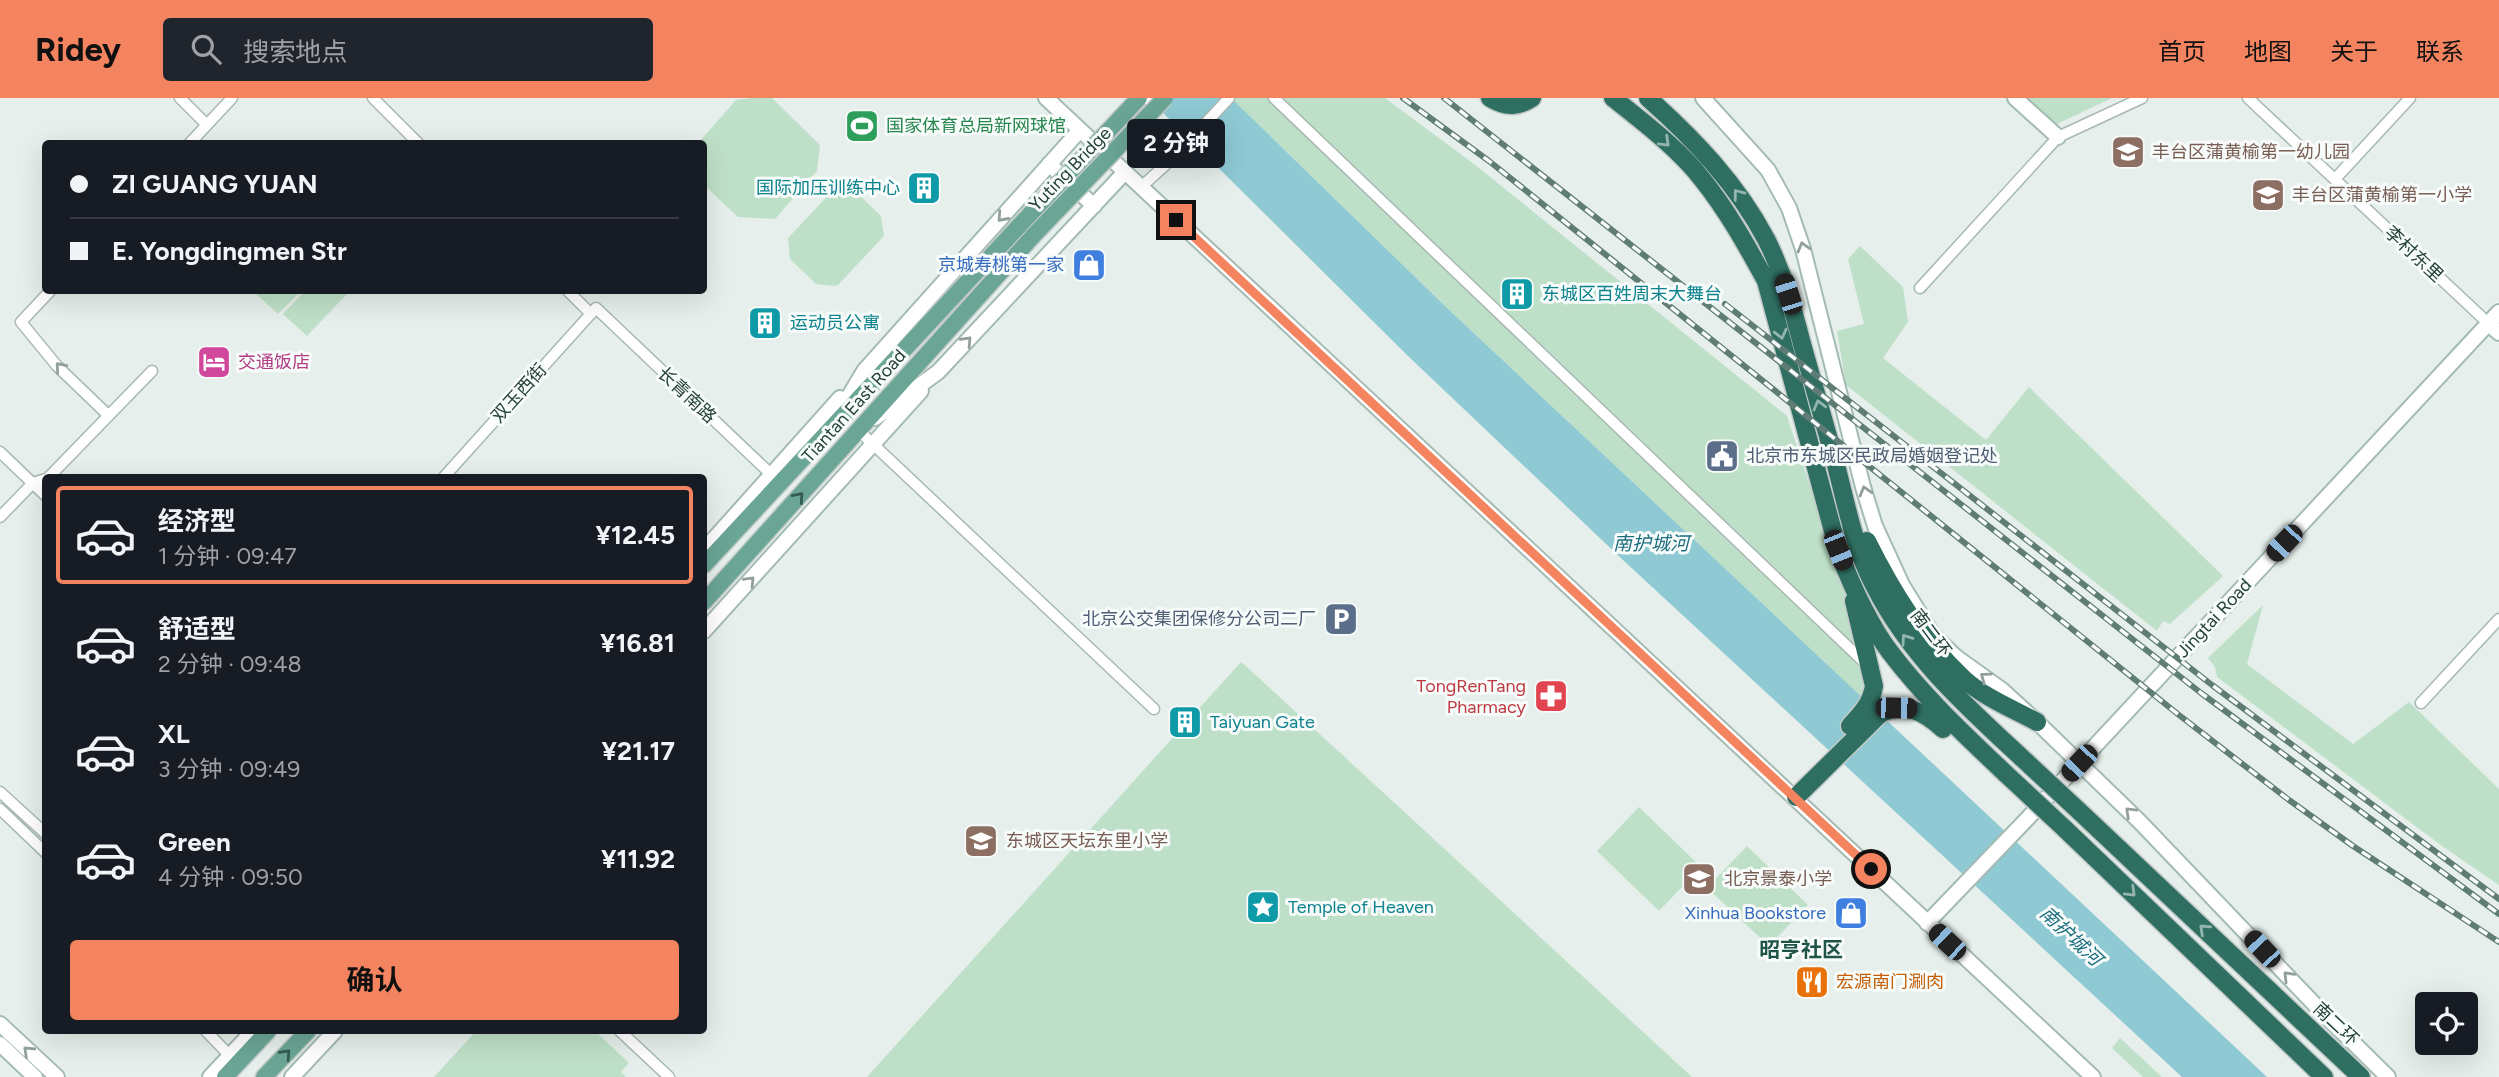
<!DOCTYPE html>
<html lang="zh">
<head>
<meta charset="utf-8">
<style>
  body { margin:0; font-family:Figtree,"Noto Sans SC",sans-serif; background:#20242c; color:#f1f3f6; height:100vh; display:flex; flex-direction:column; font-size:26px; white-space:nowrap }
  * { box-sizing:border-box; margin:0 }
  p { font-size:23px; color:#9ea1a6 }
  .icon { flex:none; width:38px; height:38px; fill:none; stroke:currentColor; stroke-width:2; stroke-linecap:round; stroke-linejoin:round }
  .map { position:relative; flex:1; overflow:hidden }
  .sheet { position:absolute; left:42px; top:376px; width:665px; height:560px; display:flex; flex-direction:column; background:#171b24; border-radius:7px; box-shadow:0 7px 28px #0002 }
  .sheet>* { flex:none }
  .banner { position:absolute; left:42px; top:42px; width:665px; height:154px; border-radius:7px; box-shadow:0 7px 28px #0002; display:grid; align-content:center; height:154px; padding:0 28px; background:#171b24 }
  .controls { position:absolute; left:2415px; top:894px; display:grid; gap:14px }
  .controls a { display:grid; place-items:center; width:63px; height:63px; border-radius:7px; background:#171b24; box-shadow:0 7px 28px #0002; font-size:35px }
  .end { position:absolute; width:32px; height:32px; margin:-16px; border:9px solid #f4845f; background:#111; box-shadow:0 0 0 4px #111 }
  .from { border-radius:50% }
  .bubble { position:absolute; height:49px; border-radius:7px; background:#171b24; box-shadow:0 7px 28px #0002; font-size:23px; font-weight:700; line-height:49px; text-align:center }
  .car { position:absolute; width:21px; height:42px; margin:-21px -10px; border-radius:9px; box-shadow:0 0 5px 2px #0007; background:linear-gradient(#222 24%,#8ab4d8 0 40%,#222 0 76%,#8ab4d8 0 86%,#222 0) }
  .banner b { display:flex; align-items:center; gap:24px; height:66px; font-size:26px }
  .banner b+b { border-top:2px solid #363941 }
  .banner i { width:18px; height:18px; background:#f1f3f6 }
  ul { padding:12px 0 0; list-style:none }
  li { display:flex; align-items:center; gap:21px; height:98px; margin:0 14px 10px; padding:0 14px; border:4px solid transparent; border-radius:7px }
  li div { flex:1 }
  li b { display:block; font-size:26px }
  li em { font-style:normal; font-weight:700 }
  li.on { border-color:#f4845f }
  li>.icon { width:63px; height:63px; stroke-width:1.5 }
  .primary-button { display:flex; gap:14px; margin-top:auto; padding:14px 28px }
  .primary-button a { flex:1; height:80px; border-radius:7px; background:#f4845f; color:#111; font-size:28px; font-weight:700; line-height:80px; text-align:center }
  header { display:flex; align-items:center; gap:42px; box-sizing:border-box; height:98px; padding:0 35px; background:#f4845f; color:#111 }
  header strong { font-size:33px }
  nav { display:flex; gap:38px; margin-inline-start:auto; font-size:24px }
  .search { width:490px; height:63px; background:#20242c; display:flex; align-items:center; gap:18px; box-sizing:border-box; padding:0 24px; border-radius:7px; color:#9ea1a6; font-size:26px }
  .map>svg:first-child { display:block }
</style>
</head>
<body>
<header>
<strong>Ridey</strong>
<div class="search"><svg class="icon" aria-label="search" viewBox="0 0 24 24"><circle cx="10" cy="10" r="6"/><path d="M15 15l6 6"/></svg>搜索地点</div>
<nav><a>首页</a><a>地图</a><a>关于</a><a>联系</a></nav>
</header>
<div class="map">
<svg width="2499" height="979" viewBox="0 0 2499 979">
  <rect width="100%" height="100%" fill="#e6efeb"/>
  <path fill="#bfe0c8" d="M751 0H772L820 47 817 73 775 121 738 119 704 87V46L698 45 736 2Z
    M1211 0H1385L1474 66 1787 318 1865 557 1862 600 1447 210 1241 10 1180 70 1162 52Z
    M2026 0H2112L2055 27Z
    M851 89 881 118 884 138 837 188 816 186 790 161 788 140 833 92Z
    M1860 148 1903 189 1908 224 1883 260 1986 342 2029 289 2223 478 2170 526 2163 523 2157 533 1846 287 1837 233 1864 226 1848 161Z
    M253 193H301L278 216Z
    M305 193H343L347 196 307 238 283 216Z
    M2263 507 2247 566 2353 646 2409 604 2499 691V787L2442 748 2217 579 2215 569 2208 560Z
    M1241 564 1260 581 1692 979H867Z
    M1639 709 1701 769 1659 813 1597 753Z
    M1747 748 1808 807 1769 848 1707 790Z
    M476 933H595L629 965 621 974 626 979H434Z
    M2120 940 2162 979H2143L2112 950Z"/>
  <path fill="#8ec9d4" d="M1148 0H1231L1447 210 2267 979H2182L1623 462 1407 257Z"/>
  <g fill="none" stroke-linecap="round" stroke-linejoin="round">
    <g stroke="#a8b8b2" stroke-width="13">
      <path id="street" d="M180 0 207 27
        M373 0 419 46
        M1274 0 1866 566
        M2248 0 2488 225
        M189 46 232 0
        M2335 81 2410 0
        M1141 89 1172 61 1229 0
        M1920 190 2058 39 2142 0
        M51 192 21 224 57 268 108 317
        M567 192 591 216
        M858 332 1154 611
        M0 354 46 398
        M48 380 152 273
        M443 380 596 210 775 380
        M0 419 33 385 46 381
        M2421 605 2499 521
        M0 694 46 736
        M0 711 46 755
        M206 933 232 960
        M620 933 669 979"/>
    </g>
    <g stroke="#a4bbb3" stroke-width="18">
      <path id="secondary" d="M1046 0 2093 979
        M1703 0 1768 72 1789 110 1803 151 1863 389 1875 428 1892 465 1902 487 1933 537 1956 559 2002 592 2037 624 2140 724 2317 909 2388 979
        M2015 0 2058 39
        M1102 52 1152 0
        M1049 66 1094 108
        M2488 225 2499 235
        M839 315 864 273 1080 32
        M875 320 938 274 1125 74
        M704 452 840 300
        M704 533 921 293
        M1927 825 2027 721 2499 214
        M0 926 57 979
        M0 946 35 979
        M210 979 253 933
        M292 979 335 933"/>
    </g>
    <g stroke="#c2cac8" stroke-width="19">
      <path id="primary" d="M704 467 1020 127
        M704 504 1033 138
        M225 979 268 933
        M264 979 308 933"/>
    </g>
    <g stroke="#c2cac8" stroke-width="21">
      <path id="highway" d="M1490 0C1505 9 1517 10 1532 0
        M1613 0C1643 24 1679 51 1702 81 1727 112 1747 148 1766 183L1838 452C1851 486 1868 525 1890 554 1924 599 1965 637 2006 676
        M1648 0C1694 41 1737 86 1766 141 1783 174 1793 211 1802 246 1813 285 1824 324 1835 363 1846 405 1854 450 1875 489 1911 559 1965 607 2022 660
        M1867 443C1892 493 1921 541 1963 580 1983 599 2013 611 2037 624
        M1850 628C1862 615 1871 606 1874 588L1854 503
        M1796 699 1881 615C1907 604 1924 614 1943 631
        M2079 713 2361 979
        M2064 730 2324 979"/>
    </g>
    <use href="#street" stroke="#fff" stroke-width="10"/>
    <use href="#secondary" stroke="#fff" stroke-width="14"/>
    <use href="#primary" stroke="#6aa596" stroke-width="16"/>
    <use href="#highway" stroke="#2f6f62" stroke-width="18"/>
    <g stroke="#5f7d75" stroke-width="6">
      <path id="rail" d="M1403 0 1489 63 2179 617 2289 702 2353 748 2499 844
        M1444 0 2201 595 2499 816
        M1725 206 2212 587 2499 801"/>
    </g>
    <use href="#rail" stroke="#f7fbf9" stroke-width="3.5" stroke-dasharray="10" stroke-linecap="butt"/>
    <g stroke="#c2cac8" stroke-width="19" stroke-linecap="butt">
      <path id="primary-bridge" d="M1020 127 1139 0
        M1033 138 1165 0"/>
    </g>
    <g stroke="#c2cac8" stroke-width="21" stroke-linecap="butt">
      <path id="highway-bridge" d="M2022 660 2079 713
        M2006 676 2064 730"/>
    </g>
    <use href="#primary-bridge" stroke="#6aa596" stroke-width="16"/>
    <use href="#highway-bridge" stroke="#2f6f62" stroke-width="18"/>
  </g>
  <defs><path id="oneway-chevron" d="M-2-3.5L2.5 0L-2 3.5" fill="none" stroke-width="1.6" stroke-linecap="round" stroke-linejoin="round" transform="scale(1.75)"/></defs>
  <g stroke="#93b5ae">
    <use href="#oneway-chevron" transform="translate(1665 44) rotate(44)"/>
    <use href="#oneway-chevron" transform="translate(1738 96) rotate(-127)"/>
    <use href="#oneway-chevron" transform="translate(1781 236) rotate(76)"/>
    <use href="#oneway-chevron" transform="translate(1819 307) rotate(-105)"/>
    <use href="#oneway-chevron" transform="translate(1906 541) rotate(-125)"/>
    <use href="#oneway-chevron" transform="translate(2131 794) rotate(44)"/>
    <use href="#oneway-chevron" transform="translate(2204 831) rotate(-137)"/>
  </g>
  <g stroke="#92a09c">
    <use href="#oneway-chevron" transform="translate(1002 119) rotate(132)"/>
    <use href="#oneway-chevron" transform="translate(1803 149) rotate(-106)"/>
    <use href="#oneway-chevron" transform="translate(967 243) rotate(-47)"/>
    <use href="#oneway-chevron" transform="translate(60 269) rotate(-131)"/>
    <use href="#oneway-chevron" transform="translate(1865 393) rotate(-106)"/>
    <use href="#oneway-chevron" transform="translate(750 483) rotate(-47)"/>
    <use href="#oneway-chevron" transform="translate(1985 579) rotate(-144)"/>
    <use href="#oneway-chevron" transform="translate(2130 714) rotate(-136)"/>
    <use href="#oneway-chevron" transform="translate(2288 878) rotate(-134)"/>
    <use href="#oneway-chevron" transform="translate(28 953) rotate(-137)"/>
  </g>
  <g stroke="#365b51">
    <use href="#oneway-chevron" transform="translate(799 399) rotate(-49)"/>
    <use href="#oneway-chevron" transform="translate(286 956) rotate(-47)"/>
  </g>
  <g fill="none" stroke-linecap="round" stroke-linejoin="round">
    <path stroke="#f4845f" stroke-width="9" d="M1176 122 1871 771"/>
  </g>
  <defs>
    <g id="stadium-square" transform="scale(1.75)"><rect x="-9" y="-9" width="18" height="18" rx="4" fill="#2e9e5b" stroke="#f7fbf9"/><path d="M0-5a6.5 5 0 1 0 0 10a6.5 5 0 1 0 0-10ZM-3.5-1.8h7v3.6h-7Z" fill="#fff"/></g>
    <g id="school-square" transform="scale(1.75)"><rect x="-9" y="-9" width="18" height="18" rx="4" fill="#8d6e63" stroke="#f7fbf9"/><path d="M0-5L7-2L0 1L-7-2ZM-4 1L0 2.5L4 1V4Q0 6-4 4Z" fill="#fff"/></g>
    <g id="building-square" transform="scale(1.75)"><rect x="-9" y="-9" width="18" height="18" rx="4" fill="#0f9aa8" stroke="#f7fbf9"/><path d="M-4-6H4V6H1V3H-1V6H-4ZM-2.5-4.3h1.7v1.8h-1.7ZM.8-4.3h1.7v1.8H.8ZM-2.5-1h1.7V.8h-1.7ZM.8-1h1.7V.8H.8Z" fill="#fff"/></g>
    <g id="shop-square" transform="scale(1.75)"><rect x="-9" y="-9" width="18" height="18" rx="4" fill="#3f7fe0" stroke="#f7fbf9"/><path d="M-5-2.5h2.3a2.7 3.5 0 0 1 5.4 0H5L5.5 6h-11ZM-1.5-2.5h3a1.5 2.3 0 0 0-3 0Z" fill="#fff"/></g>
    <g id="hotel-square" transform="scale(1.75)"><rect x="-9" y="-9" width="18" height="18" rx="4" fill="#d1479c" stroke="#f7fbf9"/><path d="M-6-4.5h1.5V1H6V5H4.5V3h-9V5H-6ZM-4 0a1.8 1.8 0 1 1 3.6 0ZM.5 0V-2.5h3Q6-2.5 6 0Z" fill="#fff"/></g>
    <g id="civic-square" transform="scale(1.75)"><rect x="-9" y="-9" width="18" height="18" rx="4" fill="#5c6f8a" stroke="#f7fbf9"/><path d="M-.6-6.5H3V-4.5H.6V-3L4-1V1h2V6H-6V1h2V-1L-.6-3ZM-1.2 2.5V6h2.4V2.5Z" fill="#fff"/></g>
    <g id="parking-square" transform="scale(1.75)"><rect x="-9" y="-9" width="18" height="18" rx="4" fill="#5c6f8a" stroke="#f7fbf9"/><path d="M-3.5-5.5H1a3.5 3.5 0 0 1 0 7H-1V5.5H-3.5ZM-1-3.4V-.6H.8a1.4 1.4 0 0 0 0-2.8Z" fill="#fff"/></g>
    <g id="pharmacy-square" transform="scale(1.75)"><rect x="-9" y="-9" width="18" height="18" rx="4" fill="#e0444e" stroke="#f7fbf9"/><path d="M-2-6h4v4h4v4h-4v4h-4v-4h-4v-4h4Z" fill="#fff"/></g>
    <g id="sight-square" transform="scale(1.75)"><rect x="-9" y="-9" width="18" height="18" rx="4" fill="#0f9aa8" stroke="#f7fbf9"/><path d="M0-6L1.8-2.2L6-1.7L2.9 1.2L3.7 5.4L0 3.3L-3.7 5.4L-2.9 1.2L-6-1.7L-1.8-2.2Z" fill="#fff"/></g>
    <g id="restaurant-square" transform="scale(1.75)"><rect x="-9" y="-9" width="18" height="18" rx="4" fill="#e8710a" stroke="#f7fbf9"/><path d="M-5-6h1v4h1v-4h1v4h1v-4h1v5L-1.5 .5V6h-2V.5L-5-1ZM5-6V6H3V1.5H1.5Q1.5-4 5-6Z" fill="#fff"/></g>
  </defs>
  <g fill-rule="evenodd">
    <use href="#stadium-square" x="862" y="28"/>
    <use href="#school-square" x="2128" y="54"/>
    <use href="#building-square" x="924" y="90"/>
    <use href="#school-square" x="2268" y="97"/>
    <use href="#shop-square" x="1089" y="167"/>
    <use href="#building-square" x="1517" y="196"/>
    <use href="#building-square" x="765" y="225"/>
    <use href="#hotel-square" x="214" y="264"/>
    <use href="#civic-square" x="1722" y="358"/>
    <use href="#parking-square" x="1341" y="521"/>
    <use href="#pharmacy-square" x="1551" y="598"/>
    <use href="#building-square" x="1185" y="624"/>
    <use href="#school-square" x="981" y="743"/>
    <use href="#school-square" x="1699" y="781"/>
    <use href="#sight-square" x="1263" y="809"/>
    <use href="#shop-square" x="1851" y="815"/>
    <use href="#restaurant-square" x="1812" y="884"/>
  </g>
  <g text-anchor="middle" dominant-baseline="central" stroke-width="6" stroke-linejoin="round" paint-order="stroke">
    <g font-size="18" fill="#27864d" stroke="#f7fbf9" text-anchor="start">
      <text x="886" y="28">国家体育总局新网球馆</text>
    </g>
    <g font-size="18" fill="#785e54" stroke="#f7fbf9" text-anchor="start">
      <text x="2152" y="54">丰台区蒲黄榆第一幼儿园</text>
      <text x="2292" y="97">丰台区蒲黄榆第一小学</text>
      <text x="1006" y="743">东城区天坛东里小学</text>
      <text x="1724" y="781">北京景泰小学</text>
    </g>
    <g font-size="18" fill="#24423a" stroke="#f7fbf9">
      <text transform="translate(1070 71) rotate(-46)">Yuting Bridge</text>
      <text transform="translate(2414 156) rotate(43)">李村东里</text>
      <text transform="translate(519 295) rotate(-48)">双玉西街</text>
      <text transform="translate(687 297) rotate(43)">长青南路</text>
      <text transform="translate(854 308) rotate(-48)">Tiantan East Road</text>
      <text transform="translate(2214 520) rotate(-47)">Jingtai Road</text>
      <text transform="translate(1931 535) rotate(53)">南二环</text>
      <text transform="translate(2336 926) rotate(43)">南二环</text>
    </g>
    <g font-size="18" fill="#0d838f" stroke="#f7fbf9" text-anchor="start">
      <text x="900" y="90" text-anchor="end">国际加压训练中心</text>
      <text x="1542" y="196">东城区百姓周末大舞台</text>
      <text x="790" y="225">运动员公寓</text>
      <text x="1210" y="624">Taiyuan Gate</text>
      <text x="1288" y="809">Temple of Heaven</text>
    </g>
    <g font-size="18" fill="#366cbe" stroke="#f7fbf9" text-anchor="end">
      <text x="1064" y="167">京城寿桃第一家</text>
      <text x="1826" y="815">Xinhua Bookstore</text>
    </g>
    <g font-size="18" fill="#b23c85" stroke="#f7fbf9" text-anchor="start">
      <text x="238" y="264">交通饭店</text>
    </g>
    <g font-size="18" fill="#4e5e75" stroke="#f7fbf9" text-anchor="start">
      <text x="1746" y="358">北京市东城区民政局婚姻登记处</text>
      <text x="1316" y="521" text-anchor="end">北京公交集团保修分公司二厂</text>
    </g>
    <g font-size="18" fill="#be3a42" stroke="#f7fbf9" text-anchor="end">
      <text x="1526" y="588">TongRenTang<tspan x="1526" dy="21">Pharmacy</tspan></text>
    </g>
    <g font-size="18" fill="#c56008" stroke="#f7fbf9" text-anchor="start">
      <text x="1836" y="884">宏源南门涮肉</text>
    </g>
    <g font-size="19" font-style="italic" fill="#1c6f80" stroke="#f7fbf9">
      <text x="1651" y="445">南护城河</text>
      <text transform="translate(2071 838) rotate(43)">南护城河</text>
    </g>
    <g font-size="21" font-weight="bold" fill="#1f5548" stroke="#f7fbf9">
      <text x="1801" y="851">昭亨社区</text>
    </g>
  </g>
</svg>
<div class="controls">
<a><svg class="icon" aria-label="locate" viewBox="0 0 24 24"><circle cx="12" cy="12" r="6"/><path d="M12 2v4M12 18v4M2 12h4M18 12h4"/></svg></a>
</div>
<i class="end from" style="left:1871px;top:771px"></i>
<i class="end" style="left:1176px;top:122px"></i>
<div class="bubble" style="left:1127px;top:21px;width:98px">2 分钟</div>
<i class="car" style="left:1788px;top:196px;rotate:342deg"></i>
<i class="car" style="left:2284px;top:445px;rotate:223deg"></i>
<i class="car" style="left:1838px;top:452px;rotate:158deg"></i>
<i class="car" style="left:1896px;top:610px;rotate:91deg"></i>
<i class="car" style="left:2079px;top:665px;rotate:223deg"></i>
<i class="car" style="left:1947px;top:844px;rotate:313deg"></i>
<i class="car" style="left:2262px;top:851px;rotate:317deg"></i>
<div class="banner">
<b><i class="from"></i>ZI GUANG YUAN</b>
<b><i></i>E. Yongdingmen Str</b>
</div>
<section class="sheet">
<ul>
<li class="on"><svg class="icon" aria-label="car" viewBox="0 0 24 24"><path d="M5 17H2v-5l4-1 3-4h7l3 4 3 1v5h-3M9 17h6M6 11h13"/><circle cx="7" cy="17" r="2"/><circle cx="17" cy="17" r="2"/></svg><div><b>经济型</b><p>1 分钟 · 09:47</p></div><em>¥12.45</em></li>
<li><svg class="icon" aria-label="car" viewBox="0 0 24 24"><path d="M5 17H2v-5l4-1 3-4h7l3 4 3 1v5h-3M9 17h6M6 11h13"/><circle cx="7" cy="17" r="2"/><circle cx="17" cy="17" r="2"/></svg><div><b>舒适型</b><p>2 分钟 · 09:48</p></div><em>¥16.81</em></li>
<li><svg class="icon" aria-label="car" viewBox="0 0 24 24"><path d="M5 17H2v-5l4-1 3-4h7l3 4 3 1v5h-3M9 17h6M6 11h13"/><circle cx="7" cy="17" r="2"/><circle cx="17" cy="17" r="2"/></svg><div><b>XL</b><p>3 分钟 · 09:49</p></div><em>¥21.17</em></li>
<li><svg class="icon" aria-label="car" viewBox="0 0 24 24"><path d="M5 17H2v-5l4-1 3-4h7l3 4 3 1v5h-3M9 17h6M6 11h13"/><circle cx="7" cy="17" r="2"/><circle cx="17" cy="17" r="2"/></svg><div><b>Green</b><p>4 分钟 · 09:50</p></div><em>¥11.92</em></li>
</ul>
<div class="primary-button"><a>确认</a></div>
</section>
</div>
</body>
</html>
